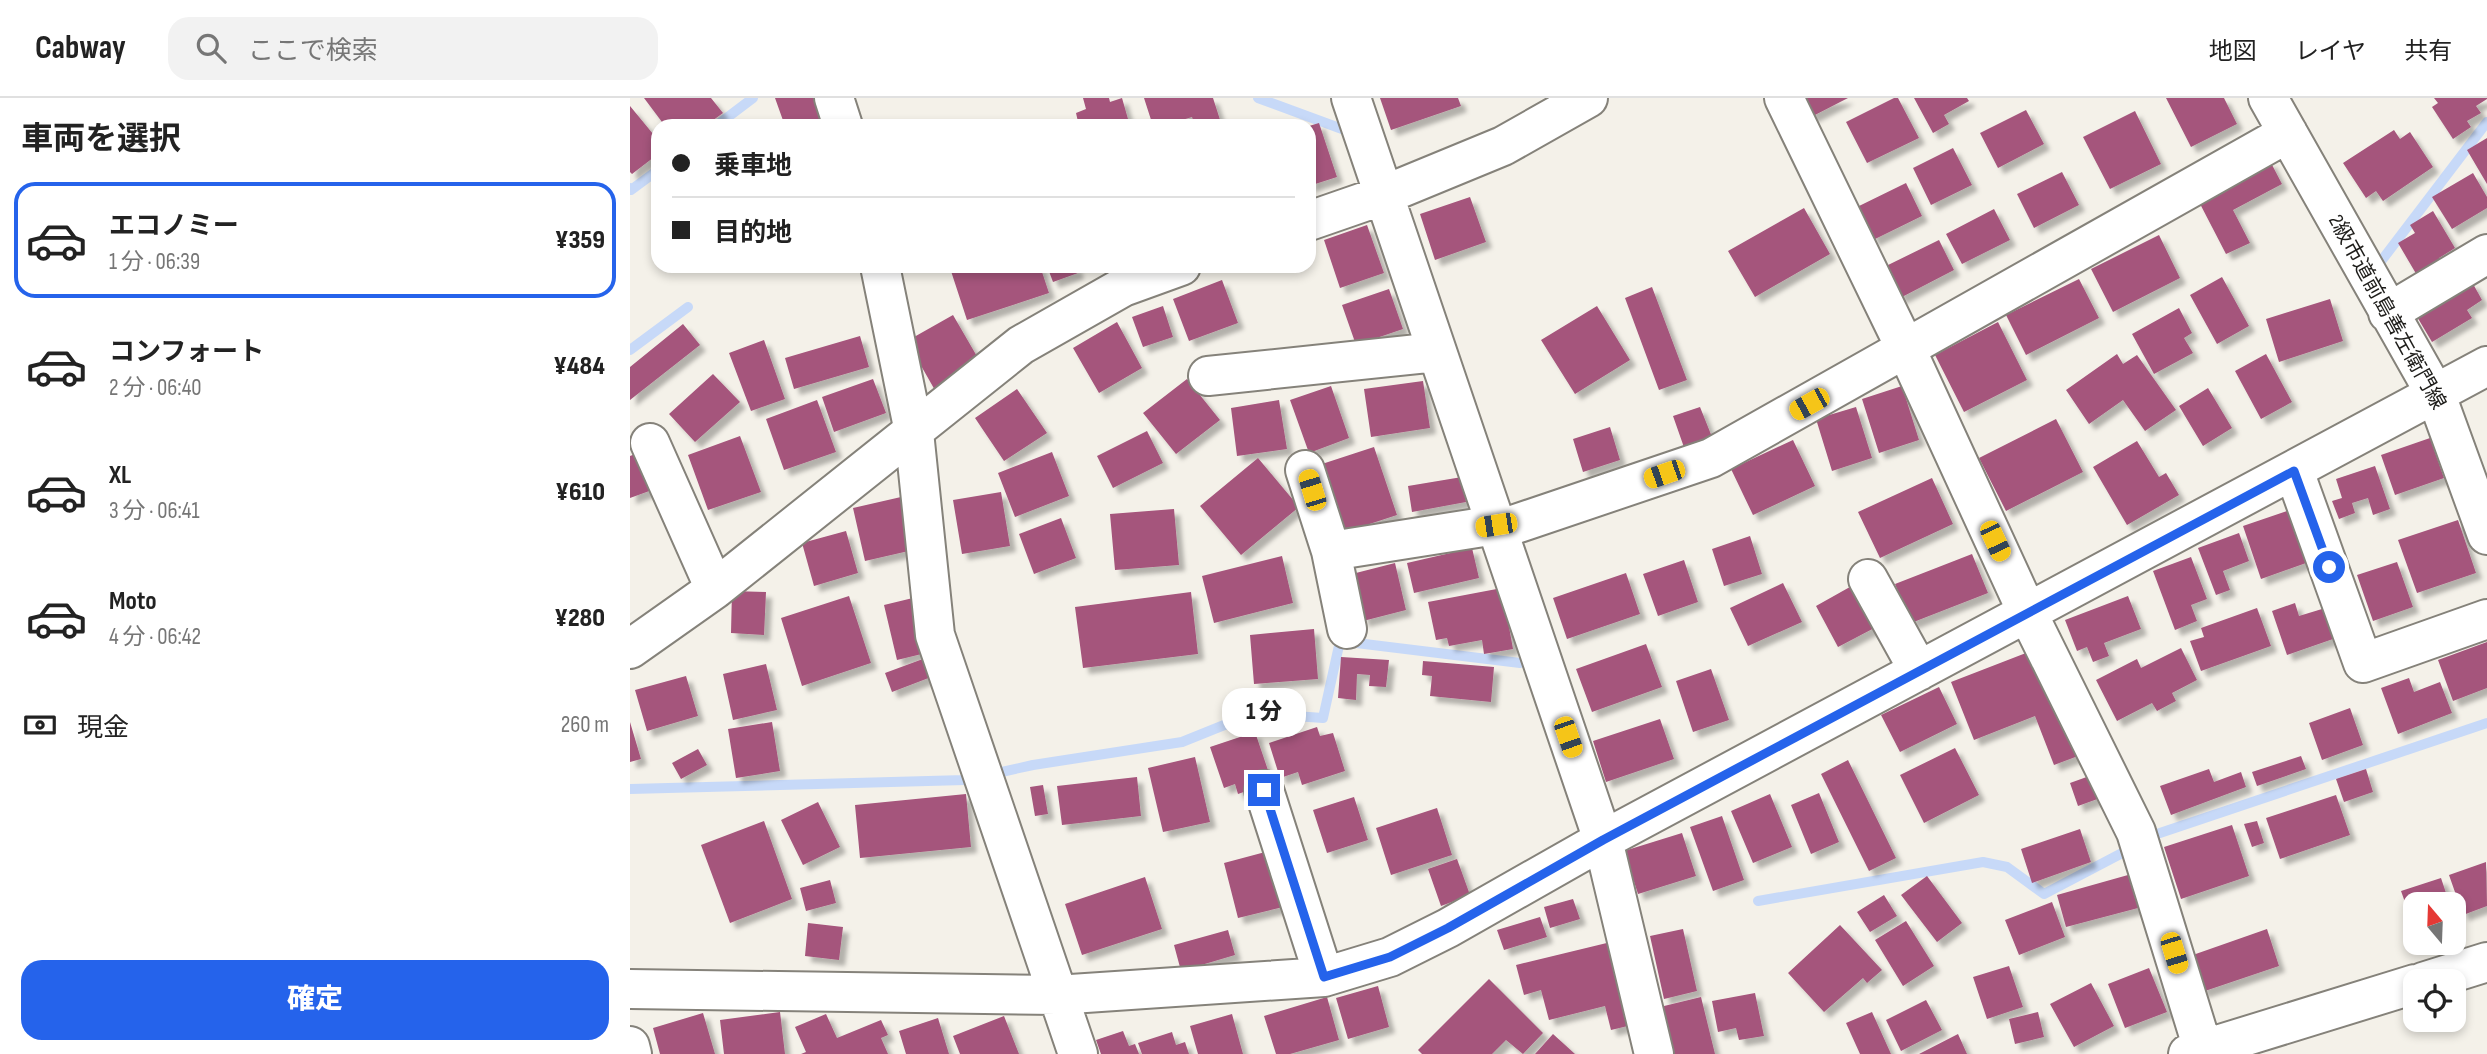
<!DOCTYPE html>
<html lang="ja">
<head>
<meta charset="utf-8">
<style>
  body { margin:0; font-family:"Sofia Sans Condensed","Noto Sans JP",sans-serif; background:#f2f2f2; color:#222; height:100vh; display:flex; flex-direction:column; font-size:26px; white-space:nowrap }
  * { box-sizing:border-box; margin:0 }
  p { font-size:23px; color:#767676 }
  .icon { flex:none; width:38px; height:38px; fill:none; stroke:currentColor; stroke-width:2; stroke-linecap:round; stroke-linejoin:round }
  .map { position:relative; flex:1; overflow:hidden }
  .details { display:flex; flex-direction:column; background:#fff; width:630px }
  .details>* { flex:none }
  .top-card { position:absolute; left:21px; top:21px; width:665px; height:154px; border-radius:21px; box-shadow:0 4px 10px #0003; display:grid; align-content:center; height:154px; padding:0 21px; background:#fff }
  .needle { width:46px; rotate:341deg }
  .buttons { position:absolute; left:1773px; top:794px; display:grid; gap:14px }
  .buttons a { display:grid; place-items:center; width:63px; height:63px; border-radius:14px; background:#fff; box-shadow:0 4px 10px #0003; font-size:35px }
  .end { position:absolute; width:32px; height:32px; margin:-16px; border:9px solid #2563eb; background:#fff; box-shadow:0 0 0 4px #fff }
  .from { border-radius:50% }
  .bubble { position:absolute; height:49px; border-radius:21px; background:#fff; box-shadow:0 4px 10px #0003; font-size:23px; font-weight:800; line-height:49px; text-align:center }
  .car { position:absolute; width:21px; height:42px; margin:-21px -10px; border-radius:9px; box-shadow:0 0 5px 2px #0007; background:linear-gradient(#f5c518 24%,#345 0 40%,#f5c518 0 76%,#345 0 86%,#f5c518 0) }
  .top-card b { display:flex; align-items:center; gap:24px; height:66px; font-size:26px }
  .top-card b+b { border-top:2px solid #e0e0e0 }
  .top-card i { width:18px; height:18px; background:#222 }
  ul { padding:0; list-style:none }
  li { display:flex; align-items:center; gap:21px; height:116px; margin:0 14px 10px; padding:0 7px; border:4px solid transparent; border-radius:21px }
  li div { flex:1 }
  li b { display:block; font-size:26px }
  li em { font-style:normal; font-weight:800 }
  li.selected { border-color:#2563eb }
  li>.icon { width:63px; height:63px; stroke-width:1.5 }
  h2 { padding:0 21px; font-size:32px; line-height:84px }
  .pay { display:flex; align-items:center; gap:18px; height:77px; padding:0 21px; font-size:26px }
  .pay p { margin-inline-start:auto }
  .primary-button { display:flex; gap:14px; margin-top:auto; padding:14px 21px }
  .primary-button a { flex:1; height:80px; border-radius:21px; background:#2563eb; color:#fff; font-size:28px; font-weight:800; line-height:80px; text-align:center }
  header { display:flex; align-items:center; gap:42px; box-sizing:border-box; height:98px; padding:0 35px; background:#fff; border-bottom:2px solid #e0e0e0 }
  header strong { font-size:33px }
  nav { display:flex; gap:38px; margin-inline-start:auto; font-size:24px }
  .search { width:490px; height:63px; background:#f2f2f2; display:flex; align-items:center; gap:18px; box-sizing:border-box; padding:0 24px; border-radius:21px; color:#767676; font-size:26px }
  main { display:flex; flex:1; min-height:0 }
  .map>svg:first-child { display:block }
</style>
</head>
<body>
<header>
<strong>Cabway</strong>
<div class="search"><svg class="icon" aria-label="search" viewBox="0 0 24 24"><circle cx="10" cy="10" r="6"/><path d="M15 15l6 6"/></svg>ここで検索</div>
<nav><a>地図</a><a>レイヤ</a><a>共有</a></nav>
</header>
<main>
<section class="details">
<h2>車両を選択</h2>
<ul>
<li class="selected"><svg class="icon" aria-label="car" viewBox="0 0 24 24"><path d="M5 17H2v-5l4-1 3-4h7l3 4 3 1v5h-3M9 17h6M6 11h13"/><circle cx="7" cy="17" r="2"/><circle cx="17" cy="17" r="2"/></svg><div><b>エコノミー</b><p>1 分 · 06:39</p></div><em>¥359</em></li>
<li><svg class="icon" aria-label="car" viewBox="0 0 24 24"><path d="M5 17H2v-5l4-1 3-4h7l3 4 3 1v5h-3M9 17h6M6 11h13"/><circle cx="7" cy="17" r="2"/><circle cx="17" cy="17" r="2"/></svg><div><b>コンフォート</b><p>2 分 · 06:40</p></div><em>¥484</em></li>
<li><svg class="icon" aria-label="car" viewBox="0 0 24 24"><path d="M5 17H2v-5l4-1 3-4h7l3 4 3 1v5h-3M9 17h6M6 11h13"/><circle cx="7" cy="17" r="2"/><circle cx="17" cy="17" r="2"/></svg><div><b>XL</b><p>3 分 · 06:41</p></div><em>¥610</em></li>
<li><svg class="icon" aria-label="car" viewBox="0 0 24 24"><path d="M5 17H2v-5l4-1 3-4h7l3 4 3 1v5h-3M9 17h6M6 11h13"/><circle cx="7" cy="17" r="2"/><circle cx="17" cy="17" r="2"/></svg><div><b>Moto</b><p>4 分 · 06:42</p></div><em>¥280</em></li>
</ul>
<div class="pay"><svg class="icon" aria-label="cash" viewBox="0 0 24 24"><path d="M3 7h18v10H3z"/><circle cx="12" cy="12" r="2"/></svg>現金<p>260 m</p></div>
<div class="primary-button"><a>確定</a></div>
</section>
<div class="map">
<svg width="1857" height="956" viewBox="0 0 1857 956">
  <defs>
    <filter id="shadow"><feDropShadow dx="6" dy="6" stdDeviation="2" flood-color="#0004"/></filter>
  </defs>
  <rect width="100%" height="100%" fill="#f4f1e9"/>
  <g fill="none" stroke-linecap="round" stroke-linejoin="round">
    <path stroke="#c7d9f8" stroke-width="10" d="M628 0 712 31
      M86 28 123 0
      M0 90 1 92 28 72
      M1752 162 1857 24
      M0 252 58 209
      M0 691 335 682 403 667 552 644 624 615 693 620 710 543 890 565
      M1521 738 1857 625
      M1128 803 1353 764 1377 769 1414 796 1496 753"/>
  </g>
  <path fill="#a5547b" filter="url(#shadow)" d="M14 0H81L93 15 75 28H35Z
    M145 0H189L198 28H155Z
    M453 0H479L480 4 492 0 500 28H449L446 15 456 11Z
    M514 0H583L592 28H565L562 19 539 26V28H523Z
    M750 0H828L831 8 761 32Z
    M1171 0H1218L1181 19Z
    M1264 0H1268L1289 40 1237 65 1216 24Z
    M1284 0H1337L1339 3 1314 17 1319 26 1303 35Z
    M1536 0H1594L1607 26 1561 49Z
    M1804 0H1857V1L1846 8 1851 15 1837 23 1841 29 1823 41 1802 9 1808 5Z
    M0 8 28 42V56L2 76 0 74Z
    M1396 12 1414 46 1368 70 1350 35Z
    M1505 13 1531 66 1480 91 1453 39Z
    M689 25 707 79 679 88V28Z
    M1764 32 1770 41 1780 34 1803 69 1753 103 1746 93 1736 100 1713 65Z
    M1857 40V86L1837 52Z
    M1323 50 1342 87 1301 107 1283 70Z
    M1640 63 1652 86 1603 112 1620 145 1596 156 1567 100Z
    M1432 74 1449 107 1404 130 1387 96Z
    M1843 75 1857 99V110L1822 131 1802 99Z
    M1276 85 1292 118 1243 142 1227 109Z
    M840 99 856 144 805 162 790 116Z
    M1174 110 1200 156 1125 199 1098 153Z
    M1364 111 1380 142 1332 166 1316 136Z
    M1803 113 1825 150 1809 160 1811 165 1788 179 1768 145 1785 135 1780 127Z
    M737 127 754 175 710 190 694 142Z
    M1529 137 1550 180 1483 214 1461 171Z
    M1309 142 1324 172 1270 200 1254 169Z
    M327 168H410L419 195 337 222 320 170Z
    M417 168H446L448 175 423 184Z
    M1592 179 1619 228 1587 246 1560 197Z
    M1449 181 1469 220 1396 257 1376 217Z
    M592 182 608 225 559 243 543 201Z
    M1842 184 1852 202 1837 212 1842 220 1802 244 1786 217Z
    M1022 189 1057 282 1029 292 995 200Z
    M759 191 773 231 726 247 712 207Z
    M1700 201 1713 243 1649 264 1636 221Z
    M533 208 543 239 513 249 502 219Z
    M967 208 1000 262 945 296 911 242Z
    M1549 210 1562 235 1554 240 1563 255 1524 276 1502 236Z
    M323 217 352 267 306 294 277 243Z
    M487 224 512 270 469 295 443 250Z
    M1368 224 1397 282 1334 314 1305 257Z
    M53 226 70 247 0 302V269Z
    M230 238 239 269 164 291 155 260Z
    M134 242 155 301 121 313 99 255Z
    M1487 256 1493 266 1507 257 1546 312 1515 333 1493 302 1459 326 1436 292Z
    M1636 256 1662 304 1631 321 1605 273Z
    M83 276 110 304 65 344 39 316Z
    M243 281 256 315 204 334 192 299Z
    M557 281 590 322 546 356 513 315Z
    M793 283 800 330 741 339 734 291Z
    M701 288 719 340 679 355 660 302Z
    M1272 288 1289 342 1249 355 1232 301Z
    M1578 290 1602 330 1573 348 1549 308Z
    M387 291 417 335 374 363 345 320Z
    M187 302 206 354 154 372 136 321Z
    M649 302 657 351 607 358 601 310Z
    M1070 309 1084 344 1056 355 1043 318Z
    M1226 309 1242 360 1202 373 1186 321Z
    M1426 321 1453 374 1376 413 1349 360Z
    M980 329 990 362 953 374 943 341Z
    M517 333 533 365 483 390 467 358Z
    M110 338 131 394 78 412 58 357Z
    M1800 340 1814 380 1765 397 1751 357Z
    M1163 342 1185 388 1123 417 1101 371Z
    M1507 343 1529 379 1536 375 1549 397 1497 427 1463 369Z
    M744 349 767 417 715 434 692 366Z
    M422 354 439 398 385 419 368 375Z
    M8 355 22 392 0 400V358Z
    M628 360 669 409 611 457 570 408Z
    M1745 368 1760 411 1743 417 1738 400 1722 405 1725 415 1709 421 1702 403 1712 400 1706 381Z
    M832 379 836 404 782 414 778 388Z
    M1302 380 1323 426 1250 460 1228 414Z
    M371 394 380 448 332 456 323 402Z
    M271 399 283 452 235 463 223 410Z
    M544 411 549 467 485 472 480 416Z
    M1657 413 1676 465 1631 481 1613 428Z
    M431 420 446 460 404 476 389 436Z
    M1828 422 1846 475 1787 495 1768 442Z
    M216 433 228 475 184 488 172 445Z
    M1609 435 1619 463 1593 473 1600 492 1586 497 1568 450Z
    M1120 438 1132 476 1094 488 1082 451Z
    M842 450 849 480 784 495 777 465Z
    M1342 456 1358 495 1281 525 1265 486Z
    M652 458 663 505 584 525 572 478Z
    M1561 459 1577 501 1561 507 1567 523 1545 532 1523 473Z
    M1054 462 1068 504 1028 518 1013 476Z
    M1767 464 1783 509 1743 523 1727 477Z
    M765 465 776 512 733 523 722 476Z
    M996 475 1010 516 937 541 923 500Z
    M1153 485 1172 524 1118 548 1100 510Z
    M1227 485 1250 527 1208 549 1186 508Z
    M872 490 883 551 854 556 852 542 819 548 817 540 806 542 798 504Z
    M102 493 136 494 134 537 101 535Z
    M561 494 568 556 453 570 445 509Z
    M219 498 241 565 172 588 151 520Z
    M1498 498 1511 531 1474 545 1479 558 1463 564 1457 549 1447 553 1435 522Z
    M287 499 300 554 267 562 254 507Z
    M1665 505 1669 518 1692 511 1703 541 1657 557 1642 513Z
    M1627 510 1641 548 1571 573 1560 543 1574 539 1571 530Z
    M684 531 688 581 624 586 620 537Z
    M1857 544V590L1823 603 1808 562Z
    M1016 546 1032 589 962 614 946 571Z
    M1551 550 1567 582 1542 595 1546 603 1527 613 1522 605 1487 623 1466 582 1507 561 1511 570Z
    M1406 551 1448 658 1424 667 1405 618 1344 642 1321 584Z
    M301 558 309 576 262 594 255 575Z
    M711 559 759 562 756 589 739 588 740 577 727 576 726 602 708 600Z
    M793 563 864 569 861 604 800 598 802 578 792 577Z
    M136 566 147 612 103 622 93 576Z
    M1081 571 1099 622 1063 634 1046 583Z
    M56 578 68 618 17 633 5 592Z
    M1779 580 1784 594 1810 584 1822 615 1768 636 1751 590Z
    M1309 589 1327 626 1270 654 1251 617Z
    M1720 610 1733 647 1692 662 1679 625Z
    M1030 621 1044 661 976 684 963 643Z
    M0 624 11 661 0 664Z
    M142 624 150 673 106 680 98 631Z
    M687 629 690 638 703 635 715 673 672 687 668 674 650 680 639 645Z
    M625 634 642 684 608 696 605 686 594 690 580 649Z
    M1325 650 1349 697 1294 725 1270 677Z
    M68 651 77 667 51 681 42 665Z
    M1671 658 1676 671 1627 688 1622 674Z
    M565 659 580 724 533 734 518 670Z
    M1218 662 1266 760 1239 773 1191 676Z
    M1579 671 1584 684 1611 674 1616 689 1541 717 1530 688Z
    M1736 671 1743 694 1714 704 1706 681Z
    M1465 676 1473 699 1448 708 1440 685Z
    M507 679 511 718 432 727 427 688Z
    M413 687 418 716 405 718 400 689Z
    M1189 695 1209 744 1181 756 1161 707Z
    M336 696 341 749 230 760 225 707Z
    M1140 696 1162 749 1123 765 1101 713Z
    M1706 697 1720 737 1650 761 1636 720Z
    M724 699 738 742 697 755 683 712Z
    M188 704 210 749 173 767 151 722Z
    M807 710 822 757 761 777 746 730Z
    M1092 718 1114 782 1083 793 1060 729Z
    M134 723 162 801 100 825 71 747Z
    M1627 723 1634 745 1622 749 1614 726Z
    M1602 727 1619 778 1551 801 1534 749Z
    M1450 731 1461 764 1402 785 1391 751Z
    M1052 735 1066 778 1008 796 994 753Z
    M639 753 653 809 608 820 594 765Z
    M827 761 840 797 811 808 798 771Z
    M1856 764 1857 808 1833 817 1819 777Z
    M1498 777 1508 810 1436 829 1427 797Z
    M1297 778 1332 825 1307 844 1271 797Z
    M515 779 532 831 452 857 435 806Z
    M1811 780 1820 807H1785V832L1771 793Z
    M200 782 206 805 176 813 170 790Z
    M1254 797 1267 818 1240 834 1227 814Z
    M943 801 950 821 920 830 914 809Z
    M1422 804 1435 839 1389 857 1375 822Z
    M910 819 917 839 874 852 867 832Z
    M1276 823 1304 868 1273 888 1245 842Z
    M178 825 213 829 209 862 175 858Z
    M1210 827 1252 872 1237 885 1233 880 1194 914 1158 875Z
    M1053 831 1067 893 1034 901 1020 838Z
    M1637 831 1649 868 1572 894 1560 858Z
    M598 832 605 857 551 873 544 847Z
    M985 843 1006 926 981 932 975 908 919 922 911 892 894 897 886 867Z
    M1379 868 1393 909 1357 921 1343 879Z
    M1519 870 1537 914 1495 930 1478 886Z
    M859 881 913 935 893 956 876 942 862 956H792L788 952Z
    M1461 885 1484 928 1444 949 1420 906Z
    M748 888 759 929 718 941 706 900Z
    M1125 895 1134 938 1109 942 1106 930 1088 934 1082 903Z
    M697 899 709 942 660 956H646L634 918Z
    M1071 899 1085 956H1042L1030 909Z
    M1296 902 1312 932 1271 953 1256 922Z
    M150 914 155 956H94L90 922Z
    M1242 914 1261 956H1230L1216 925Z
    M1408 914 1414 939 1385 946 1379 921Z
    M73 915 85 956H30L23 930Z
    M196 916 207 940 251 922 258 937 251 940 258 956H171L176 954 165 929Z
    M602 916 613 956H568L560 928Z
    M374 918 389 956H330L323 938Z
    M308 920 319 956H276L269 933Z
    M493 933 499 948 505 946 509 956H471L466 942Z
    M542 934 546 947 555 944 559 956H512L508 945Z
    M923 936 945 956H905Z
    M1328 936 1337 956H1289Z"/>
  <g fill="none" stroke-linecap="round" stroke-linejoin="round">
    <g stroke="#85827a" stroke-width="42">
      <path id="minor" d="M204 0 213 28
        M721 0 973 742 1024 956
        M1154 0 1276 251 1398 516 1506 734 1573 951
        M1638 0 1806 297 1857 437
        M679 123 754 97 873 48 958 0
        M250 168 284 334 305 537 448 956
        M1758 215 1857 156
        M578 278 807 254
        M20 345 85 491
        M675 372 701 453 866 427
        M1664 373 1733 565 1857 521
        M868 432 1081 360 1658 35
        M701 453 717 531
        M1238 481 1289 573
        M0 551 85 491 391 247 493 189 551 168
        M634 692 694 879
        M1793 884 1857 864
        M0 891 426 897 694 879 760 859 818 830 973 742 1857 268
        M0 948 2 956
        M1558 956 1785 886"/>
    </g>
    <use href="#minor" stroke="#fff" stroke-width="38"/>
  </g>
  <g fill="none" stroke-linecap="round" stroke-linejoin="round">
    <path stroke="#2563eb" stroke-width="9" d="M634 692 694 879 760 859 818 830 973 742 1664 373 1699 469"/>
  </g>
  <g text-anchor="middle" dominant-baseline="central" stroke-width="6" stroke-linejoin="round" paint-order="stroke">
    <g font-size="21" fill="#1e1d1a" stroke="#fff">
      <text transform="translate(1757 214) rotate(61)">2級市道前島善左衛門線</text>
    </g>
  </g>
</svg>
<div class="buttons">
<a><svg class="needle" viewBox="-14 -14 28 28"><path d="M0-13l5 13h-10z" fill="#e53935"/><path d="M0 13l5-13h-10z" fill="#767676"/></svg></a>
<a><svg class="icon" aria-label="locate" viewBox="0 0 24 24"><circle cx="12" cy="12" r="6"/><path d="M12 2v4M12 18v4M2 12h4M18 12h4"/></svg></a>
</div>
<i class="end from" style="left:1699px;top:469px"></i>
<i class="end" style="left:634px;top:692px"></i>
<div class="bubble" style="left:592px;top:590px;width:84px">1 分</div>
<i class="car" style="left:1179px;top:306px;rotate:241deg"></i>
<i class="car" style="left:1034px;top:376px;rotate:251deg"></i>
<i class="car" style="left:682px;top:392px;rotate:343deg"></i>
<i class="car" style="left:866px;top:427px;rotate:261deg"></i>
<i class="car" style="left:1365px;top:443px;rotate:155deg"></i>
<i class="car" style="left:938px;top:639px;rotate:161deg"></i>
<i class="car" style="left:1544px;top:855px;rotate:163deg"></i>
<div class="top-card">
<b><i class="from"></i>乗車地</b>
<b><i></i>目的地</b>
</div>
</div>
</main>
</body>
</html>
